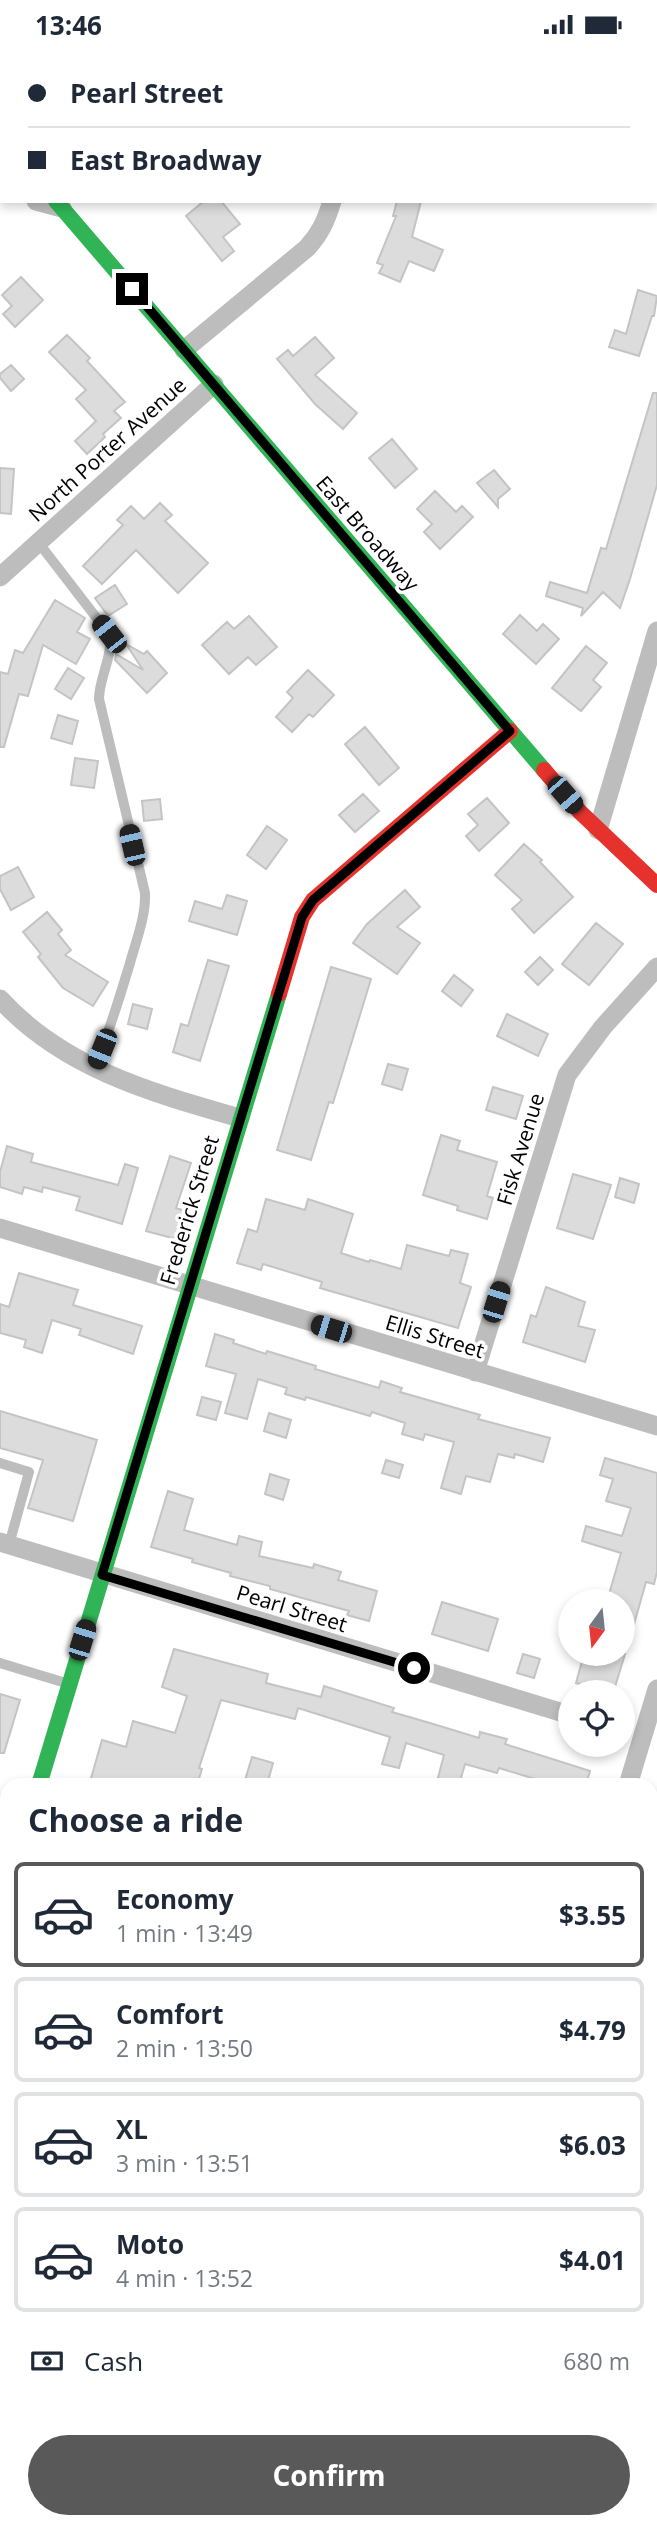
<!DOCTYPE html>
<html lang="en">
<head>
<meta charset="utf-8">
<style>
  body { margin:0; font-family:"Open Sans",sans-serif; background:#f6f6f7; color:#1f2937; height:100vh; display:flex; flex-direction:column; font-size:26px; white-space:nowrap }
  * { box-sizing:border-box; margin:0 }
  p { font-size:23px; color:#747a83 }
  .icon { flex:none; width:38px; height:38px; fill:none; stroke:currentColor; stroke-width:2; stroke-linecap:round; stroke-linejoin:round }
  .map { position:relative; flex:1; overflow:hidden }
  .sheet { position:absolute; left:0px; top:1729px; width:658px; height:751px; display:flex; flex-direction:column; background:#fff; border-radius:21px 21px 0 0; box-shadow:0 4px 10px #0003 }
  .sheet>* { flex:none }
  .hud { position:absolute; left:0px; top:0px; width:658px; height:154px; box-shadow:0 4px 10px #0003; display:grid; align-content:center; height:154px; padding:0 28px; background:#fff }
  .needle { width:46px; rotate:195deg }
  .buttons { position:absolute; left:558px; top:1540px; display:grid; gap:14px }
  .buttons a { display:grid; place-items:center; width:77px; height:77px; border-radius:50%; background:#fff; box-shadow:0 4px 10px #0003; font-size:35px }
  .end { position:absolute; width:32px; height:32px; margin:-16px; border:9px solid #000; background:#fff; box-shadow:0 0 0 4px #fff }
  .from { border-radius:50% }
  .car { position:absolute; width:21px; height:42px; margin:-21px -10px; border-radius:9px; box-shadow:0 0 5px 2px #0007; background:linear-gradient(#222 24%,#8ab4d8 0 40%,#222 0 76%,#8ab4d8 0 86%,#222 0) }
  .hud b { display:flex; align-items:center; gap:24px; height:66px; font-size:26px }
  .hud b+b { border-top:2px solid #e0e1e3 }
  .hud i { width:18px; height:18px; background:#1f2937 }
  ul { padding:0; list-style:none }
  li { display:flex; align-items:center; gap:21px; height:105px; margin:0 14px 10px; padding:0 14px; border:4px solid #e0e1e3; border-radius:10px }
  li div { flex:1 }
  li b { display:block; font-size:26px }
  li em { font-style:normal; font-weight:700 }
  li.on { border-color:#595959 }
  li>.icon { width:63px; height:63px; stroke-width:1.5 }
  h2 { padding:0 28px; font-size:32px; line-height:84px }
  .pay { display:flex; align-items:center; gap:18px; height:77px; padding:0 28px; font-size:26px }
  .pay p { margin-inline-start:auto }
  .cta { display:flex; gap:14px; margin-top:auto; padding:14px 28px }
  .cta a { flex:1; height:80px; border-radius:42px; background:#595959; color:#fff; font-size:28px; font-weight:700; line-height:80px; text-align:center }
  .status { display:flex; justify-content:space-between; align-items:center; height:49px; padding:0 35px; background:#fff; direction:ltr }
  .status svg { height:19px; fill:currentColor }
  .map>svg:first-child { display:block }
</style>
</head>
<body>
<div class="status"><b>13:46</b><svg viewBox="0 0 49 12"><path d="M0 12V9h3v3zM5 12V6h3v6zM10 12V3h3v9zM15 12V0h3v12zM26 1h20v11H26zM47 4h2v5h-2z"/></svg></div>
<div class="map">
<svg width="657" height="2479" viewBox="0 0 657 2479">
  <rect width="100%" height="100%" fill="#fff"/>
  <path fill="#dcdcdc" stroke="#c4c4c4" stroke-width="2" d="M204 152H221L240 175 223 188 234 202 222 212 186 167Z
    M397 152H421L412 188 443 201 434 222 409 212 400 233 379 224 383 216 377 214 396 167H393Z
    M21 228 43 251 15 278 3 265 12 257 2 246Z
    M638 241 657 247 654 267H652L639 307 609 298 615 281 626 285Z
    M67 286 90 309 87 312 125 353 114 362 121 369 103 385 105 388 87 405 75 392 96 372 76 350 86 341 49 303Z
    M315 288 334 309 315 326 357 364 343 380 315 355 277 310 288 301 293 307Z
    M11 316 24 330 11 342 0 329V325Z
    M653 344H657V436L630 530 620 559 603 543 581 567 583 559 546 547 550 533 587 544 601 499 606 500Z
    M392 390 417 420 395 439 369 409Z
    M0 419 14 420 11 465 0 464Z
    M494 421 510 440 498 450V458L477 434Z
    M435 442 456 463 462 457 473 468 440 500 424 483 432 475 417 460Z
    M160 454 172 466 165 472 208 514 178 544 136 501 102 535 83 517 123 476 117 471 131 457 144 470Z
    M115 536 127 555 108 567 95 549Z
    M55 551 85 569 77 583 90 590 76 615 43 596 28 647 19 645 4 698H0V623L8 625 15 601 23 604Z
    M520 566 537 582 543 575 559 590 536 615 503 585Z
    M249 567 277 598 256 616 248 608 229 625 202 596 227 573 234 580Z
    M126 595 144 605 147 602 167 624 147 644 115 611 116 605 143 621Z
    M586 597 607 614 593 631 601 638 581 662 552 639Z
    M68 619 84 629 71 650 55 640Z
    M308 621 334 646 313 668 309 665 292 683 276 668 293 649 287 643Z
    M58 666 78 672 72 695 51 689Z
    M365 678 399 719 379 736 345 695Z
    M75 709 98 712 94 739 71 736Z
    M363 745 379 762 355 783 339 766Z
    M487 749 509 774 479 802 466 787 478 776 468 765Z
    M160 750 162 770 144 772 142 752Z
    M267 777 287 791 266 820 247 806Z
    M524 795 542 811 540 813 573 848 534 884 512 860 522 851 495 826Z
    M18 818 34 848 11 861 0 840V827Z
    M405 841 420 858 397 878 420 894 397 925 353 894 367 875Z
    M227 846 247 852 237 886 189 872 195 852 222 860Z
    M47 863 62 881 58 885 71 901 65 906 108 933 93 957 63 939 38 908 41 905 23 883Z
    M596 874 623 895 589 936 562 915Z
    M540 908 553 921 538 936 525 923Z
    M208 911 229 917 200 1012 173 1003 181 975 188 977Z
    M331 918 371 930 333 1054 329 1053 311 1111 277 1101Z
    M454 926 473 941 461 957 442 942Z
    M133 955 152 960 147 980 128 975Z
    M507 965 548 985 538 1007 497 987Z
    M388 1015 408 1020 402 1041 382 1035Z
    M493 1038 523 1047 516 1070 486 1061Z
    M441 1086 460 1092 457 1101 497 1113 487 1147 493 1149 487 1170 457 1161 458 1157 423 1146Z
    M7 1097 33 1105 31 1113 118 1136 125 1115 138 1119 122 1175 76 1161 80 1148 43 1138 42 1143 24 1138 22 1145 0 1138V1123Z
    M170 1107 191 1114 176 1159 185 1162 176 1190 146 1182Z
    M573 1125 611 1136 593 1190 557 1179Z
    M620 1129 639 1135 634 1154 615 1148Z
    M266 1150 305 1161 308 1150 353 1165 341 1204 369 1213 370 1211 401 1220 407 1196 449 1207 451 1201 468 1205 460 1234 471 1238 458 1279 320 1239 322 1233 263 1215 261 1221 237 1214 248 1180 257 1183Z
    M19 1224 78 1241 73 1256 142 1277 133 1305 79 1286 81 1280 52 1271 42 1304 24 1298 26 1291 0 1284V1255L9 1258Z
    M546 1238 585 1253 578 1277 595 1281 585 1313 523 1293 531 1266 536 1268Z
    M215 1285 234 1291 233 1294 266 1305 267 1302 316 1317 315 1320 379 1339 381 1332 402 1339 400 1343 480 1366 478 1370 550 1389 543 1413 515 1405 514 1409 498 1405 490 1433 466 1427 461 1445 441 1439 454 1393 425 1385 423 1391 402 1385 405 1374 372 1363 370 1367 306 1348 305 1351 285 1345 287 1339 258 1330 247 1370 225 1364 236 1325 206 1317Z
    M202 1348 221 1353 216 1371 197 1366Z
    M0 1362 97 1391 73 1472 28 1459 43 1411 0 1399Z
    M269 1364 291 1371 286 1389 264 1382Z
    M605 1409 657 1424V1523L654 1535 646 1533 627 1600 623 1599V1552H607L621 1504 582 1492 586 1477 622 1487 631 1459 606 1452 613 1430 600 1426Z
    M386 1411 403 1416 399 1429 382 1424Z
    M270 1425 289 1431 283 1451 265 1445Z
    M168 1442 193 1450 184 1481 237 1496 239 1487 262 1493 259 1507 313 1519 314 1515 341 1523 338 1531 377 1542 369 1572 347 1566 349 1562 270 1540V1537L230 1527 231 1524 192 1513 193 1510 151 1498Z
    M442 1553 498 1570 488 1602 432 1585Z
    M174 1600 268 1625 266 1634 321 1648 324 1637 394 1659 392 1663 430 1674 479 1689 480 1683 507 1690 505 1695 590 1722 586 1736H555L499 1719 497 1724 465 1715 459 1736H436L444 1706 406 1694 399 1719 382 1715 390 1688 298 1659 295 1670 221 1651 199 1719 202 1720 197 1736H89L102 1691 126 1698 133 1672 175 1684 187 1647 162 1638Z
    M523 1605 540 1610 534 1629 517 1624Z
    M584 1605H625L614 1641 605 1639 604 1642 576 1634Z
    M0 1645 20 1651 4 1704H0Z
    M252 1708 273 1714 267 1736 245 1731Z"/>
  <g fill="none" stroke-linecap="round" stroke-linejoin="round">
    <path stroke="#b8b8b8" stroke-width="3.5" stroke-dasharray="2 3.5" stroke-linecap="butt" d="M651 1866H657"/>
    <path stroke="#bdbdbd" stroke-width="10" d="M38 493 109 585C114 606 99 628 99 650L145 844C146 867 136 892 130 914 119 950 109 985 94 1019
      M0 1414 29 1423 9 1496
      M0 1614 69 1635
      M0 1770 7 1771"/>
    <path stroke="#bdbdbd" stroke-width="19" d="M350 0V2
      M0 136 2 137
      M36 152 62 159
      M184 301 307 199C320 185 326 172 332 152
      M0 528 214 335
      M598 781 657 582
      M0 950C64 1020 153 1044 240 1069
      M0 1179 657 1377
      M475 1323 567 1026 603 978 657 918
      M0 1493 570 1666
      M628 1736 657 1640
      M0 1873 7 1842
      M0 2024 7 2032
      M651 2084 657 2086
      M0 2371 7 2348
      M651 2402 657 2403
      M420 2479 421 2473"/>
    <path stroke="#30b455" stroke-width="16" d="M56 152 544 721
      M39 1736 279 945"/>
    <path stroke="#ff9f0a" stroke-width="16" d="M0 91 2 93"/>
    <path stroke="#e5322d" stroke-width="16" d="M544 721 580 763 657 836
      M279 945 302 868 313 851 510 682"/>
  </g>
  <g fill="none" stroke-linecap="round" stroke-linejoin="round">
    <path stroke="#000" stroke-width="9" d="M132 240 510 682 313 851 302 868 102 1526 414 1619"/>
  </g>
  <g text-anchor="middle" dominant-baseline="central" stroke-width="7" stroke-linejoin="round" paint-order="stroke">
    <g font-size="21" fill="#000" stroke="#fff">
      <text transform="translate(107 400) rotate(-42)">North Porter Avenue</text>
      <text transform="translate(368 484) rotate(49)">East Broadway</text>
      <text transform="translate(520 1100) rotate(-73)">Fisk Avenue</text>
      <text transform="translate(189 1161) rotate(-73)">Frederick Street</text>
      <text transform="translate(435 1287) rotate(17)">Ellis Street</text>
      <text transform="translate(292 1559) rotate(17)">Pearl Street</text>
    </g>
  </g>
</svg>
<div class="buttons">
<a><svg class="needle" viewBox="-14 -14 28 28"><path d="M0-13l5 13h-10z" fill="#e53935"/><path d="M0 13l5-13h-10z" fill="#747a83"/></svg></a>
<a><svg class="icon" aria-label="locate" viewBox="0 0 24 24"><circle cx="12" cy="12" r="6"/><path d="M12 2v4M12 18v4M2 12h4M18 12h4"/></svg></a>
</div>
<i class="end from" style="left:414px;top:1619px"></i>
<i class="end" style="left:132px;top:240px"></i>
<i class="car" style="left:109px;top:585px;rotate:322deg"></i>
<i class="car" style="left:565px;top:746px;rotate:139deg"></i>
<i class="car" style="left:132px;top:796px;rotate:347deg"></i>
<i class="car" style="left:102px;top:1000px;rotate:202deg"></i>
<i class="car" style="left:496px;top:1253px;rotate:17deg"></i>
<i class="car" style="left:331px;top:1280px;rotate:287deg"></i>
<i class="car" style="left:82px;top:1591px;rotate:17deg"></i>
<div class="hud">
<b><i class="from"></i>Pearl Street</b>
<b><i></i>East Broadway</b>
</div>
<section class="sheet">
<h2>Choose a ride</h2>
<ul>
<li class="on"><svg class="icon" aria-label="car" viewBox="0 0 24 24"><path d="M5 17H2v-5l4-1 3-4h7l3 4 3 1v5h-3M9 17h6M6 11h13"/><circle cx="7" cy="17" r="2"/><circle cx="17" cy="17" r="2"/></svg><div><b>Economy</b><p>1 min · 13:49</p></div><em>$3.55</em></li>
<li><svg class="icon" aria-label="car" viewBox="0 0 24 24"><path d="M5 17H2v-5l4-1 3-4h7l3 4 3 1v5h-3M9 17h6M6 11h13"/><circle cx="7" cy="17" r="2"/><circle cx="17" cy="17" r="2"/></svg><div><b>Comfort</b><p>2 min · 13:50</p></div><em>$4.79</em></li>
<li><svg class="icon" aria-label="car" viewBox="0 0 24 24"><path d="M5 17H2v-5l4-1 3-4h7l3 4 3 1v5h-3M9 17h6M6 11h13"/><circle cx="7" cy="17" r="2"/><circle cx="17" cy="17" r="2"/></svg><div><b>XL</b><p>3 min · 13:51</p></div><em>$6.03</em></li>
<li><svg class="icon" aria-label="car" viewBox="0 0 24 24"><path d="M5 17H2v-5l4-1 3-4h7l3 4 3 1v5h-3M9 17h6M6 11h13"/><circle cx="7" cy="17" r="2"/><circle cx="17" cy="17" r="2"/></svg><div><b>Moto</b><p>4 min · 13:52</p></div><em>$4.01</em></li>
</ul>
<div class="pay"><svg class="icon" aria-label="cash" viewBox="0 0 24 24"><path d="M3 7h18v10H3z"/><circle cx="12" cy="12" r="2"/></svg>Cash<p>680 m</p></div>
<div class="cta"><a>Confirm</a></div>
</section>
</div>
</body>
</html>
